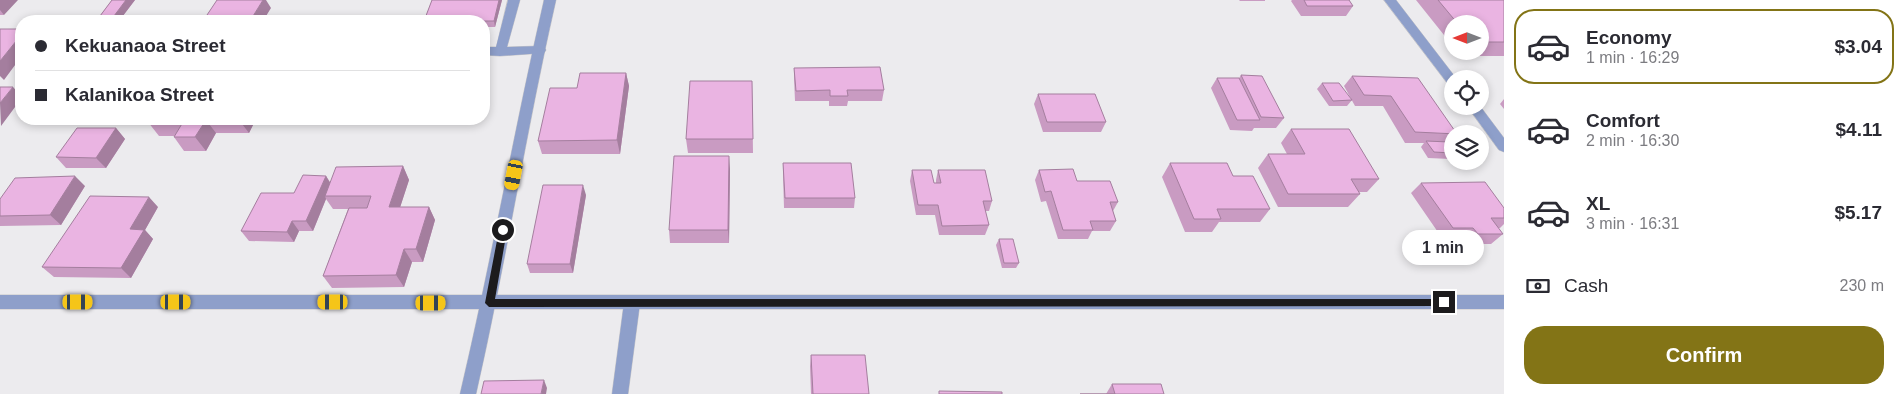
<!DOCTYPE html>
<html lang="en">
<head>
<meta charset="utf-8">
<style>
  body { margin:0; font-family:Arial,sans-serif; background:#f2f2f3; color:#2b2b33; height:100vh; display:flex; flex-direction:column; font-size:19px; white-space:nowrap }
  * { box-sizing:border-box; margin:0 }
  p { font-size:16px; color:#7c7c81 }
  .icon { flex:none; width:28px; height:28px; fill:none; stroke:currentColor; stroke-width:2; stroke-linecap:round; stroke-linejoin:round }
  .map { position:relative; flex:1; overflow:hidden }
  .drawer { display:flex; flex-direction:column; background:#fff; width:400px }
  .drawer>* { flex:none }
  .hud { position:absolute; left:15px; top:15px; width:475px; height:110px; border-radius:20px; box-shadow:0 2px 8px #0003; display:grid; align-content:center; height:110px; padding:0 20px; background:#fff }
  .needle { width:32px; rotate:270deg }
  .fabs { position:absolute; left:1444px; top:15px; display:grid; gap:10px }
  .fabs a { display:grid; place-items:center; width:45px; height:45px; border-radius:50%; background:#fff; box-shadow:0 2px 8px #0003; font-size:25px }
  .end { position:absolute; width:22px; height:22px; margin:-11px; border:6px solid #1c1b1d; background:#fff; box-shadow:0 0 0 2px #fff }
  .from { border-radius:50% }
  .bubble { position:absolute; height:35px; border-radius:18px; background:#fff; box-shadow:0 2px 8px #0003; font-size:16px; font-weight:600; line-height:35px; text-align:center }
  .car { position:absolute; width:15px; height:30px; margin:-15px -8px; border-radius:6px; box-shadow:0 0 4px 1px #0007; background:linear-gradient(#f5c518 24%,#345 0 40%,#f5c518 0 76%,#345 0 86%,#f5c518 0) }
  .hud b { display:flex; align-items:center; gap:18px; height:48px; font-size:19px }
  .hud b+b { border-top:1px solid #e1e1e2 }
  .hud i { width:12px; height:12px; background:#2b2b33 }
  ul { padding:9px 0 0; list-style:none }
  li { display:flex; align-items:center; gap:15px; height:75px; margin:0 10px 8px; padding:0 10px; border:2px solid transparent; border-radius:20px }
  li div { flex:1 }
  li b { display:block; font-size:19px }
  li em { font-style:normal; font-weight:600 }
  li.on { border-color:#837416 }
  li>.icon { width:45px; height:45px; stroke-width:1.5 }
  .pay { display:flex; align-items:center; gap:12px; height:55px; padding:0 20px; font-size:19px }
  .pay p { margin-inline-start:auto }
  .action { display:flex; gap:10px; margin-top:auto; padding:10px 20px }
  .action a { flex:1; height:58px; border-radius:20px; background:#837416; color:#fff; font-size:20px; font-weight:600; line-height:58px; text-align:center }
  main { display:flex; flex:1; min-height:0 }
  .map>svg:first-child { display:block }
</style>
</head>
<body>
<main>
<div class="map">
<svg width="1504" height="394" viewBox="0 0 1504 394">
  <rect width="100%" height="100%" fill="#ecebee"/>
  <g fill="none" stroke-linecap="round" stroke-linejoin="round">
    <g stroke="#c7c6c8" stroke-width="1">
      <path id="service" d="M508 0H520L507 47 540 46 544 47 546 50 544 53 500 56 484 55V47H496Z
        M632 296 637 298 640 303 628 394H612L624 303 627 298Z"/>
    </g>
    <g stroke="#c7c6c8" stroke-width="1">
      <path id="minor" d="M0 295H1504V309H0Z"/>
    </g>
    <g stroke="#c7c6c8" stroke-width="1">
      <path id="tertiary" d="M544 0H556C526 131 506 263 476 394H460C491 263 514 131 544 0Z
        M1384 0H1396L1456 78 1452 79V85L1448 84Z
        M1467 106H1480L1504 138V152L1499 150Z"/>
    </g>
    <use href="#service" fill="#8e9fca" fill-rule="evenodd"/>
    <use href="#minor" fill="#8e9fca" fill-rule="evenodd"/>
    <use href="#tertiary" fill="#8e9fca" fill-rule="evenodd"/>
  </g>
  <path fill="#c99bc2" d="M0 0 4 15H0Z
    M112 0H135L119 21H98L97 20Z
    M432 0H502L495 27H484V21H424Z
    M1239 0H1265V1H1240Z
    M1292 0H1349L1353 6 1346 16H1301L1291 1Z
    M1416 0H1504V56H1461L1458 51H1480V24H1452V45Z
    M794 68 884 90 882 101H848L847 106H829V101H795L794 78Z
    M626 73 629 86 620 154H542L538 141Z
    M1241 75 1284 118 1276 128H1254L1252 131 1230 130 1211 88 1217 78H1239Z
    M1352 76 1418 78 1452 134V138L1449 142 1452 147V157L1451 159 1428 158 1421 147 1424 143H1405L1383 106H1355L1344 86Z
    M752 81 753 153H688L686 139Z
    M1322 83 1352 100 1347 106H1329L1317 89Z
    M1038 94 1106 122 1101 132H1043L1034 104Z
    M1504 99V109L1500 104Z
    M150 119H256L249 133H216L206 151H184L174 137 175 136H159L148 122Z
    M116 128 125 139 106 168H66L56 157Z
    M1291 129 1379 179 1367 192H1359L1360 194 1348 207H1278L1258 168 1268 154H1287L1281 143Z
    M783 163 855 198 854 208H784L783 174Z
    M1170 163 1233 176 1270 209 1260 222H1219L1212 232H1185L1162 177Z
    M403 166 409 180 400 207H429L435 220 423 262H412L404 287 332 288 323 276 348 209H333L326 199 313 231H299L294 242 249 241 241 231 294 193 326 176 330 182Z
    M730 169 729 243H670L669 230Z
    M912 170 934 183H936V180L938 170 992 201 989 211H985L989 225 985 235H939L935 215H916L910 181Z
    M1039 170 1077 181 1118 202 1113 211 1116 221 1110 231H1092L1088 239H1058L1046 201 1041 202 1035 180Z
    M1421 183 1504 208V224L1500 228H1498L1503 234 1491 244H1466L1462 238H1442L1411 193Z
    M85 186 61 225 0 226V199Z
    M586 195 573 273H530L527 264Z
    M158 207 145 230 153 239 131 278 54 277 42 267Z
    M999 239 1019 263 1016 268H1002L996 245Z
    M811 355 869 394H811L810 366Z
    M1112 384 1164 394H1106Z"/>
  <path fill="#a47e9e" d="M0 0H18L4 15 0 10Z
    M126 0H135L119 21H112L111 20Z
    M263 0H266L271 8 263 21H250Z
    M499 0H502L495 27 494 21Z
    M21 35V57L4 80 0 76V61Z
    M626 73 629 86 620 154 617 140Z
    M13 87 21 96V99L1 126 0 103Z
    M240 119H256L249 133 239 120Z
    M206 120 216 133 206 151 195 137Z
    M116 128 125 139 106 168 96 158Z
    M729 156 730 169 729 243 728 230Z
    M403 166 409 180 396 220 389 207Z
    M75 176 85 186 61 225 50 215Z
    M326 176 332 186 325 196 326 199 313 231 306 221Z
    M583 185 586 195 573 273 570 264Z
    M149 197 158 207 145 230 153 239 131 278 121 268 130 229Z
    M429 207 435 220 423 262 416 249Z
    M292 221 299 231 294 242 287 232Z
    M404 249 412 262 404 287 396 275Z
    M544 380 547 388 546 394H541Z"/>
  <path fill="#eab4e2" stroke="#a47e9e" d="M112 0H126L111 20H97Z
    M217 0H263L250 21H203Z
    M432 0H499L494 21H424Z
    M1304 0H1349L1353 6H1307Z
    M1438 0H1504V42H1480V24H1458Z
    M0 29H21V35L0 61Z
    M880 67 884 90H847L848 96H830V90L796 91 794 68Z
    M580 73H626L617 140 538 141 550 88H577Z
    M1241 75 1262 76 1284 118 1261 117Z
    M1352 76 1418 78 1457 134 1415 132 1391 96 1364 95Z
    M1217 78H1239L1260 120H1237Z
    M690 81H752L753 139H686Z
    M1322 83H1339L1352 100 1333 101Z
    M0 87H13L0 103Z
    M1038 94H1095L1106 122H1047Z
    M150 119H240L239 120H206L195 137H174L183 122H148Z
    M77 128H116L96 158 56 157Z
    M1291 129H1349L1379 179H1351L1360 194H1288L1268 154H1305Z
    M1426 141 1449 142 1452 147V153L1434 152Z
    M674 156H729L728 230H669Z
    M783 163H851L855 198H785Z
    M1170 163H1227L1233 176H1253L1270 209H1217L1221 219H1194Z
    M403 166 389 207H429L416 249H404L396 275 323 276 349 208H367L371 196H325L336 167Z
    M1073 169 1077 181H1110L1118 202H1110L1116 221H1090L1093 230H1063L1051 191 1045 192 1039 170Z
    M912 170H931L934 183H941L938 170H985L992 201H983L989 225 942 226 938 205H918Z
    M303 175 326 176 306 221H292L287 232 241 231 261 193H294Z
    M75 176 50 215 0 216V199L15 178Z
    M1485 182 1504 208V218H1491L1503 234H1478L1473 228H1453L1421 183Z
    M543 185H583L570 264H527Z
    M90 196 149 197 130 229 144 230 121 268 42 267Z
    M999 239H1013L1019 263H1004Z
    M811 355H865L869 394H813Z
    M544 380 541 394H481L484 381Z
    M1112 384H1161L1164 394H1080H1115Z
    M939 391 1002 392V394H939Z"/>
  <path fill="#1c1b1d" d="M503 226 507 230 495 299H1444L1449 302 1444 306 489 307 485 303 499 230Z"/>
</svg>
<div class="fabs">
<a><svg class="needle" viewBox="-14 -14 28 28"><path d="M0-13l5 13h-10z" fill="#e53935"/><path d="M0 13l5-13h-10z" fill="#7c7c81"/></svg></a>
<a><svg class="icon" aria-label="locate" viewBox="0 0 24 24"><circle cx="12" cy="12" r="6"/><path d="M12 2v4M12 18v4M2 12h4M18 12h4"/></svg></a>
<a><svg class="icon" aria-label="layers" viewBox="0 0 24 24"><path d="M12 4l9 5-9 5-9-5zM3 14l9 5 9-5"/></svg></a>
</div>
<i class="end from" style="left:503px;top:230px"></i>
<i class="end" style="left:1444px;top:302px"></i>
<div class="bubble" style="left:1402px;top:230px;width:82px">1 min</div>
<i class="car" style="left:514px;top:175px;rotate:191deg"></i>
<i class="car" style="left:78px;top:302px;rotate:90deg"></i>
<i class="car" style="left:176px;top:302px;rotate:90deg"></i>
<i class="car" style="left:333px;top:302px;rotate:270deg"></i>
<i class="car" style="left:431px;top:303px;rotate:90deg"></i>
<div class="hud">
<b><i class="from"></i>Kekuanaoa Street</b>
<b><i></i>Kalanikoa Street</b>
</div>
</div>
<section class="drawer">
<ul>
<li class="on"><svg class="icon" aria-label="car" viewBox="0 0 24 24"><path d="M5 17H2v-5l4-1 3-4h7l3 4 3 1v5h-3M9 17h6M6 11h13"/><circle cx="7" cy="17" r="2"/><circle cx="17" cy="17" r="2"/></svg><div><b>Economy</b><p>1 min · 16:29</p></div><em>$3.04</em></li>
<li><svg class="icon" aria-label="car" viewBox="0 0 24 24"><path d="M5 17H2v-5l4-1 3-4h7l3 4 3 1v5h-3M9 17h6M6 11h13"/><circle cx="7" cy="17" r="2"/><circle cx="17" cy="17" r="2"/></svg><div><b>Comfort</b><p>2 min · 16:30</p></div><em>$4.11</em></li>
<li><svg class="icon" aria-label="car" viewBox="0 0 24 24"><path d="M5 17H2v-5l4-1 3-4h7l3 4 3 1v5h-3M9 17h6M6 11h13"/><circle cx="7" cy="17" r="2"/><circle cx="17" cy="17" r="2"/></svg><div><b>XL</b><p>3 min · 16:31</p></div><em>$5.17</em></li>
</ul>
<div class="pay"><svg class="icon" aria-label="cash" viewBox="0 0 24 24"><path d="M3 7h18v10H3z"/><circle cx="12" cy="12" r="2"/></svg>Cash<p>230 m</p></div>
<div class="action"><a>Confirm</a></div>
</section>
</main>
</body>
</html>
